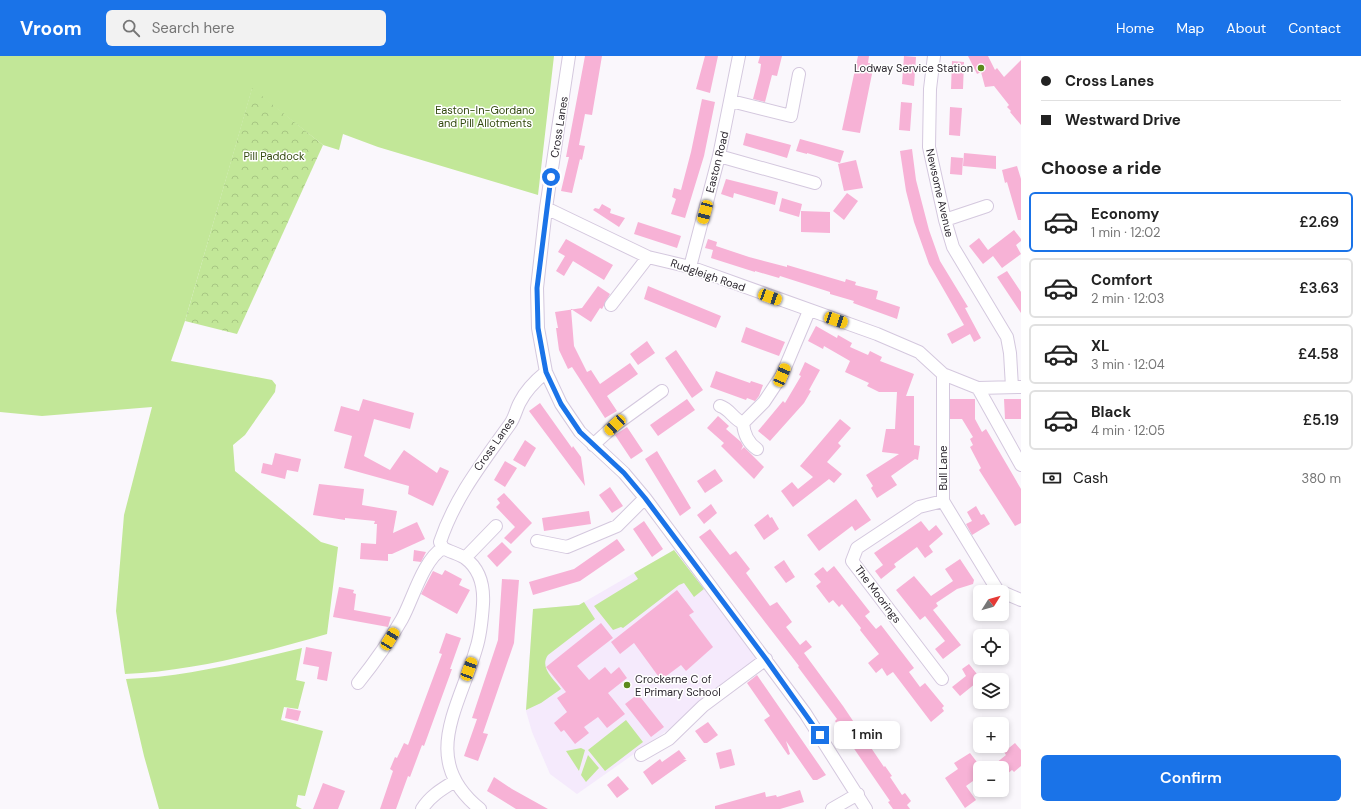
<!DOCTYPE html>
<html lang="en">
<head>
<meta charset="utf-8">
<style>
  body { margin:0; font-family:"DM Sans",sans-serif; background:#f2f2f2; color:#222; height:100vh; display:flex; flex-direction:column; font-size:15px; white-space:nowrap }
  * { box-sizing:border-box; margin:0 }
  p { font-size:13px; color:#767676 }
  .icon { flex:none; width:22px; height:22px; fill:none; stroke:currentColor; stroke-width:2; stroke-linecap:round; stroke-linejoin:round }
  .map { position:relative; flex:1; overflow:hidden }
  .panel { display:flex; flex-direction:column; background:#fff; width:340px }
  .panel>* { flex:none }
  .guide { display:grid; align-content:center; height:88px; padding:0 20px; background:#fff }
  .needle { width:26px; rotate:53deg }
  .controls { position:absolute; left:973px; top:529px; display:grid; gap:8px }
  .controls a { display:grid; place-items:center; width:36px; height:36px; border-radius:6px; background:#fff; box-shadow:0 2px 6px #0003; font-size:20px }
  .end { position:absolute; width:18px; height:18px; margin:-9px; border:5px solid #1a73e8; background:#fff; box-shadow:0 0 0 2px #fff }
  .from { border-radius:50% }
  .bubble { position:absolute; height:28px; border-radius:6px; background:#fff; box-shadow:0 2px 6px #0003; font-size:13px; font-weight:600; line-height:28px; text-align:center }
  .car { position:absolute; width:12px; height:24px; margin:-12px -6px; border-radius:5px; box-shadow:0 0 3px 1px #0007; background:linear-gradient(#f5c518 24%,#345 0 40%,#f5c518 0 76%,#345 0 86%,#f5c518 0) }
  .guide b { display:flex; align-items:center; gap:14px; height:38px; font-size:15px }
  .guide b+b { border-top:1px solid #e0e0e0 }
  .guide i { width:10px; height:10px; background:#222 }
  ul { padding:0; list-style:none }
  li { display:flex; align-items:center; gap:12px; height:60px; margin:0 8px 6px; padding:0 12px; border:2px solid #e0e0e0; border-radius:6px }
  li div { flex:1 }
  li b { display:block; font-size:15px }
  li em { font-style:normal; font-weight:600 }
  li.active { border-color:#1a73e8 }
  li>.icon { width:36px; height:36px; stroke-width:1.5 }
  h2 { padding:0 20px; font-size:18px; line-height:48px }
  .pay { display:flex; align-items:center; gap:10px; height:44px; padding:0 20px; font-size:15px }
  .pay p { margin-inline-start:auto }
  .button { display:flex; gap:8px; margin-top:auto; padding:8px 20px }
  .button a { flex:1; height:46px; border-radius:6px; background:#1a73e8; color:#fff; font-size:16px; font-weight:600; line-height:46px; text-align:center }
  header { display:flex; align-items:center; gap:24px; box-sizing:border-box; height:56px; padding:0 20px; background:#1a73e8; color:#fff }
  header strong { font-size:19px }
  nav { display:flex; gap:22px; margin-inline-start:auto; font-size:14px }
  .search { width:280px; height:36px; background:#f2f2f2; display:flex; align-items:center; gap:10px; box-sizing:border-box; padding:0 14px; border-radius:6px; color:#767676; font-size:15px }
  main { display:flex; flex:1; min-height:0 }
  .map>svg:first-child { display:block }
</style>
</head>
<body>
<header>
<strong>Vroom</strong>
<div class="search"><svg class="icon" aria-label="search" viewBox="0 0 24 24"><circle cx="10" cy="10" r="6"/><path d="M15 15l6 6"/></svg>Search here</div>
<nav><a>Home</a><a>Map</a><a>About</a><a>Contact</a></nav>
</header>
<main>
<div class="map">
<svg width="1021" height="753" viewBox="0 0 1021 753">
  <defs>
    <pattern id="forest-crowns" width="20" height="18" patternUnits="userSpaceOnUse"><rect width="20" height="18" fill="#c2e798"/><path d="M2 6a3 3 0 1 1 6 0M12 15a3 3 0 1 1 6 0" fill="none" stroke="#a7c683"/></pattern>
  </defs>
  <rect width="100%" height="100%" fill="#faf7fc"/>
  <path fill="#f5eafc" d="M674 494 758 604 668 674 577 738 550 718 532 676 526 655 533 553 579 549Z"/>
  <path fill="#c2e798" d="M0 0H554L538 139 378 91 343 78 339 94 323 89 252 33 185 265 171 305 272 324 276 329 275 336 245 379 233 389 235 415 321 486 338 491 327 578C261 597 194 615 125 618L116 555 124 459 152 351 42 360 0 356Z
    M674 494 704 533 694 541 684 527 679 529 623 572 621 571 613 574 594 550 638 523 634 517Z
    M584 546 595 563 548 599C539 612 554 623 561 633L541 647 526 654 533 553 579 549Z
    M302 592 296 624 305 626 298 653 284 651 281 664 323 675 305 740 298 739 296 750 302 753H159L144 700 126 623C185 621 244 606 302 592Z
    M626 664 643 686 605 715 588 694Z
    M581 692 585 694 579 715 566 695Z
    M588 699 599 712 586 726 581 719Z"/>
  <path fill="url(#forest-crowns)" d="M252 32 323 89 237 278 185 265Z"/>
  <path fill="#f7b2d6" d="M585 0H602L592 59 585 58 579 89 585 90 582 104 580 103 572 137 561 135 569 101H566Z
    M705 0H718L710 37 696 33Z
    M760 0H782L777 20 772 19 765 46 753 43 760 16 761 8 758 7Z
    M858 0H869L868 7 874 8 860 77 842 74Z
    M904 0 916 1 914 30 902 28Z
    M968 0H988L995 14 997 12 1004 21 1021 4V69L1010 56 1011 55 1007 51 1009 49 994 30 985 31 981 16 977 18Z
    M952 5 964 6 963 33H951Z
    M702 43 715 46 704 100 685 162 671 158 676 143 672 141 674 132 681 134 691 96Z
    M901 46 912 47 910 75 899 74Z
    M950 51 962 52 960 80 949 79Z
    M746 77 791 89 787 102 743 89Z
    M800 83 844 95 840 107 807 97V98L796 95Z
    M912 93 916 124 929 174 940 205 968 251 965 252 981 282 974 286 970 278 952 288 947 278 964 269 929 208 914 166 906 135 900 95Z
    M964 97 996 100V113L963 110Z
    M951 101 963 102 962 119 950 118Z
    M856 104 863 132 844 135 838 108Z
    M1017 110 1021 123V164H1018L1007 126 1005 127 1002 114Z
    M726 123 778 136 775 149 734 137 733 142 721 138Z
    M847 137 858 145 844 164 833 155Z
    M782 142 802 148 799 161 779 155Z
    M602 148 611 153 610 157 625 162 619 171 593 154 595 152 599 153Z
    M801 155 830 156V177L801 176Z
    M638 166 681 180 677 192 634 178Z
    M1014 174 1021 183V185L1016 189 1021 198 1002 212 993 200 983 208 969 190 979 182 988 194Z
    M566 183 613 209 604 224 573 205 564 220 556 215 565 200 558 196Z
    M708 183 717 186 716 190 749 201 787 211V209L845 226 846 223 856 226 855 229 878 235 876 243 900 251 897 263 853 247 854 245 830 238V236L780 220 779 222 755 215V216L711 202 713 194 705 192Z
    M1007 215 1021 236V257L997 221Z
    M598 230 610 238 602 253 600 252 591 266 571 253 574 290 587 316 591 314 600 328 630 307 638 318 607 340 617 355 605 362 572 311 568 313 559 294 556 272H558L555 256 582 252Z
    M648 230 721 260 716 272 644 243Z
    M816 270 837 282 838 279 852 287 850 291 868 299 870 295 882 301 880 305 914 318 906 340H914V389L920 390 918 404 915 403 891 420 897 429 877 442 871 432 873 430 866 419 899 398 882 396 886 373H895L897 336H879L867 330 869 327 845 316 850 305 824 290 823 293 808 285Z
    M746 271 785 286 779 300 741 286Z
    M647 285 655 297 638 309 630 298Z
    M676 294 703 334 692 342 665 302Z
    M805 306 820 314 809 334 811 335 804 347 770 385 758 375 783 345 785 347 801 320 799 319Z
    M716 315 750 327 751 325 763 329 759 340 755 345 747 342 746 344 710 331Z
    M363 343 414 357 410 373 374 363 364 400 390 414 404 394 437 417 440 411 449 415 433 450 408 438 409 430 344 412 352 380 334 375 341 350 359 355Z
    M687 343 695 354 658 380 650 369Z
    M950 343H975V363L982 376 986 373 1021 433V467L1015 470 979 414 981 412 970 391 973 389 970 383 973 381 962 363H950Z
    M1004 343H1021V363H1005Z
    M540 347 572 392 573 390 581 401 585 430 529 355Z
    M718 360 729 370 726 373 741 386 743 390 741 394 744 391 764 411 754 423 721 390 724 387 707 372Z
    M840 363 851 372 838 387 841 390 827 406 842 418 834 427 829 423 793 451 781 435 792 426 798 433 813 421 800 410Z
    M627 371 643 395 631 403 615 379Z
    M525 384 536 392 525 411 513 404Z
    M657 395 691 452 680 460 645 403Z
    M275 397 301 403 298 416 287 414 285 423 261 417 263 407 272 409Z
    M505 405 517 412 505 431 494 424Z
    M715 413 723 425 705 437 697 425Z
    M319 428 364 433 362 449 397 455 393 477 417 466 425 483 392 498H388V505L360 503 361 487 376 488 377 468H374L375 465 345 462V464L313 459Z
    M610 431 623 450 612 457 599 439Z
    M504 437 532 467 511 488 504 482 515 471 496 451 500 447 497 443Z
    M856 443 871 464 855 475 852 470 819 495 807 479Z
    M711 448 717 457 704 468 697 459Z
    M976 450 981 459 984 458 990 468 972 479 966 468 972 465 967 456Z
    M589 455 591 468 544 475 542 462Z
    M768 458 770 462 772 461 779 473 764 484 754 469Z
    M644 465 663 493 652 501 633 473Z
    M921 465 929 475 936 469 943 478 929 490 933 496 925 502 917 491 894 508 896 511 881 523 875 515 883 509 874 497Z
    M710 473 730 499 736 495 750 513 746 517 770 550 777 546 787 559 792 566 786 571 800 589 806 584 812 591 804 597 843 650 884 711 885 710 892 720 890 721 902 739 905 737 911 745 907 749 910 753H893L888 746 890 745 835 665 837 663 798 611 799 610 699 481Z
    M617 483 625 494 580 525 533 539 529 526 574 513Z
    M502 486 512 496 497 511 487 500Z
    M414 494 426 496 421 506 413 505Z
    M960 503 974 524 973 528 957 533 936 547 938 550 933 554 961 589 943 603 935 593 945 585 925 560 920 564 896 534 914 520 931 540 953 525 945 513Z
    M784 504 795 521 786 527 774 511Z
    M834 510 870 556 865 560 876 573 881 569 914 612 909 616 920 631 925 627 944 650 942 652 944 655 931 666 893 616 887 620 882 612 876 617 868 607 879 598 860 574 861 572 842 548 839 551 833 544 829 547 816 530 821 526 814 518 823 511 827 516Z
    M445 514 462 523 459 529 470 534 457 558 421 538 433 515 442 519Z
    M502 523 519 524 514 587 483 677 488 678 478 705 464 700 477 663 472 662 498 584Z
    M339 531 354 534 353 537 356 538 354 554 391 561 388 571 333 561Z
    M677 534 694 556 689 559 713 591 686 615 681 609 661 624 634 587 620 598 611 586Z
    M601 567 613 582 577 610 589 624 605 611 611 618 619 611 627 622 608 637 625 658 607 672 598 661 584 671 589 677 575 688 564 674 561 676 554 667 567 656 557 642 566 636 546 611Z
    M446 577 461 582 450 613H452L424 690 422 689 410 721 408 720 396 753H380L393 715 390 713 395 701 397 702 404 687 408 689 442 598 439 597Z
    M306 591 332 596 327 625 317 623 319 611 303 608Z
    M969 608 981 623 960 640 952 631 966 620 962 613Z
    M757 619 826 719 817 724H813L786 685 790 698 788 699 764 664 770 660 747 627Z
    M638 638 664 671 651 681 625 648Z
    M287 652 301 655 298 665 285 662Z
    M708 666 718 679 707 687H704L695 675Z
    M1015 687 1021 694V710L1014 716 1012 714 1002 722V712H990L1006 699 1004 696Z
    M731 693 735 709 720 713 716 697Z
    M679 694 686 703 683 704H687L652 729 643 716 660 703 662 706Z
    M970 697 980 710V720L966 730 976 744 965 752 945 722 958 713 954 707Z
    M618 720 629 733 617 742 607 729Z
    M494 721 512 733 548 753H516L508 748 487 735Z
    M323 727 345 735 338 753H313Z
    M800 734 804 746 780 753H715V750L765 736 766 741 776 739 777 741Z"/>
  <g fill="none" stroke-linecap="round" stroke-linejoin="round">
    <g stroke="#d4c8de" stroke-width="14">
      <path id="street" d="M569 0 546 152 537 232 538 272 546 316 561 348 580 376 624 417 645 442 805 657 866 753
        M934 0 930 33 929 91 945 164 953 191 1007 281 1010 297 1012 331
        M731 45 791 60 799 18
        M719 100 815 127
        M546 152 648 201 690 211 877 278 919 296 943 318 978 332 1021 331
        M945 164 987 150
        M690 211 719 100 739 0
        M611 249 648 201
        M943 318V445L998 535 1001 536
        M978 332 1021 409
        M720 350C730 353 733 363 743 367
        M743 367 764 346 782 319 809 255
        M743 367C744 379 748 387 757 393
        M593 389 615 369 662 335
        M537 485 567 491 617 470 645 442
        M443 492C450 496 459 498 465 502 480 513 484 531 483 548 482 563 481 578 476 593 459 652 419 704 480 753
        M443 492 440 486C455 441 483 406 510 368 515 361 516 353 520 346 526 334 535 325 546 316
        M465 502 496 470
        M1002 536 1021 544
        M942 623 852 505 857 492 919 451 943 445
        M358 627C374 607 389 586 402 563 413 543 423 504 443 492
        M641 699 669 683 703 650 766 603
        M422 753C430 740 442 733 455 725
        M832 753 858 738"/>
    </g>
    <use href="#street" stroke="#fff" stroke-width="12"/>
  </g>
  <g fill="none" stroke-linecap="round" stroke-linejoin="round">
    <path stroke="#1a73e8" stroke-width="5" d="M551 121 537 232 538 272 546 316 561 348 580 376 624 417 645 442 766 603 820 679"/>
  </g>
  <g fill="#5c8a1d" stroke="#fff" stroke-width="1.5">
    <circle cx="981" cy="12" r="4"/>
    <circle cx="627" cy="629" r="4"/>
  </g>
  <g text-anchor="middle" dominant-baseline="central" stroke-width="3" stroke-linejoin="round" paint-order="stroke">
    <g font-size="11" fill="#2d2830" stroke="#fff" text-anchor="end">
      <text x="973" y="12">Lodway Service Station</text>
      <text x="635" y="623" text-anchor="start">Crockerne C of<tspan x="635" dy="13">E Primary School</tspan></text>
    </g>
    <g font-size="11" fill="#32490e" stroke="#fff">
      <text x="485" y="54">Easton-In-Gordano<tspan x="485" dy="13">and Pill Allotments</tspan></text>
      <text x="274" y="100">Pill Paddock</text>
    </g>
    <g font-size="11" fill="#2d2830" stroke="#fff">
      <text transform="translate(559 71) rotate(-81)">Cross Lanes</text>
      <text transform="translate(717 106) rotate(-76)">Easton Road</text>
      <text transform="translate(940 137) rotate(77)">Newsome Avenue</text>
      <text transform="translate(708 219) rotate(19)">Rudgleigh Road</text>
      <text transform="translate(494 388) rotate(-55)">Cross Lanes</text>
      <text transform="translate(943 412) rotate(-90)">Bull Lane</text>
      <text transform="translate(878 538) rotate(53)">The Moorings</text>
    </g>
  </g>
</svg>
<div class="controls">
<a><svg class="needle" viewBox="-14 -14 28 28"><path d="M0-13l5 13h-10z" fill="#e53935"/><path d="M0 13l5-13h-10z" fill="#767676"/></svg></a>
<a><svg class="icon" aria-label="locate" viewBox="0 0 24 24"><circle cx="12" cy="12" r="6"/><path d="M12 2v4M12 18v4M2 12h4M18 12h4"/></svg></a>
<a><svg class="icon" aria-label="layers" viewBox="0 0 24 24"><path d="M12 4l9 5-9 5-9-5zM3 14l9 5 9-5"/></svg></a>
<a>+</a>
<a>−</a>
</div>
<i class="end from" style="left:551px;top:121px"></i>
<i class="end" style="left:820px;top:679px"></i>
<div class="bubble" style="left:834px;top:665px;width:66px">1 min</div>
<i class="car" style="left:705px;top:156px;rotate:195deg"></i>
<i class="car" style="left:770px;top:241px;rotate:110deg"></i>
<i class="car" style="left:836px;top:264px;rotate:109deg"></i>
<i class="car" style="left:782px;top:319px;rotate:23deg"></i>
<i class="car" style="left:615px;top:369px;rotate:227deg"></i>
<i class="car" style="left:390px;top:583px;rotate:31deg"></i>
<i class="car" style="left:469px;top:613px;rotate:20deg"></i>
</div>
<section class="panel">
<div class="guide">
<b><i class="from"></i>Cross Lanes</b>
<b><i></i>Westward Drive</b>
</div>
<h2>Choose a ride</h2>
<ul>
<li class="active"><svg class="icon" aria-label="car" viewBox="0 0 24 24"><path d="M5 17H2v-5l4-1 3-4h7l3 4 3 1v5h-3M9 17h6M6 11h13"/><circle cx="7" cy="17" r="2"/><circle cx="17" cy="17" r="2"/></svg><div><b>Economy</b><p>1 min · 12:02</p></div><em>£2.69</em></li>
<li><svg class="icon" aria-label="car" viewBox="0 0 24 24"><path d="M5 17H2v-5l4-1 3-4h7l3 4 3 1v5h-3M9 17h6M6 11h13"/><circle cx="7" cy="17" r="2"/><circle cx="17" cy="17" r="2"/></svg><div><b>Comfort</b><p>2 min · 12:03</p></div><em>£3.63</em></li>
<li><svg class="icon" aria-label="car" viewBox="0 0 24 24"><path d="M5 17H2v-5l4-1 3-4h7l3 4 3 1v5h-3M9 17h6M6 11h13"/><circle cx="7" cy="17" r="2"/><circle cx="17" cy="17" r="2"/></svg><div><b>XL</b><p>3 min · 12:04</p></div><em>£4.58</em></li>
<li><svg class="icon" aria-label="car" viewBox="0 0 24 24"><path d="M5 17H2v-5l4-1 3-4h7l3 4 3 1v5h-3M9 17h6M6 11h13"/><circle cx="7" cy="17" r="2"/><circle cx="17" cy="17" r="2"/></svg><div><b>Black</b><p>4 min · 12:05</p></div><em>£5.19</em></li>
</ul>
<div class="pay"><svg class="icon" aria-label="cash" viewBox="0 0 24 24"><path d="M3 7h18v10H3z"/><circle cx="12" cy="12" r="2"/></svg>Cash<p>380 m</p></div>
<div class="button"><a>Confirm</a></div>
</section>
</main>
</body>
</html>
